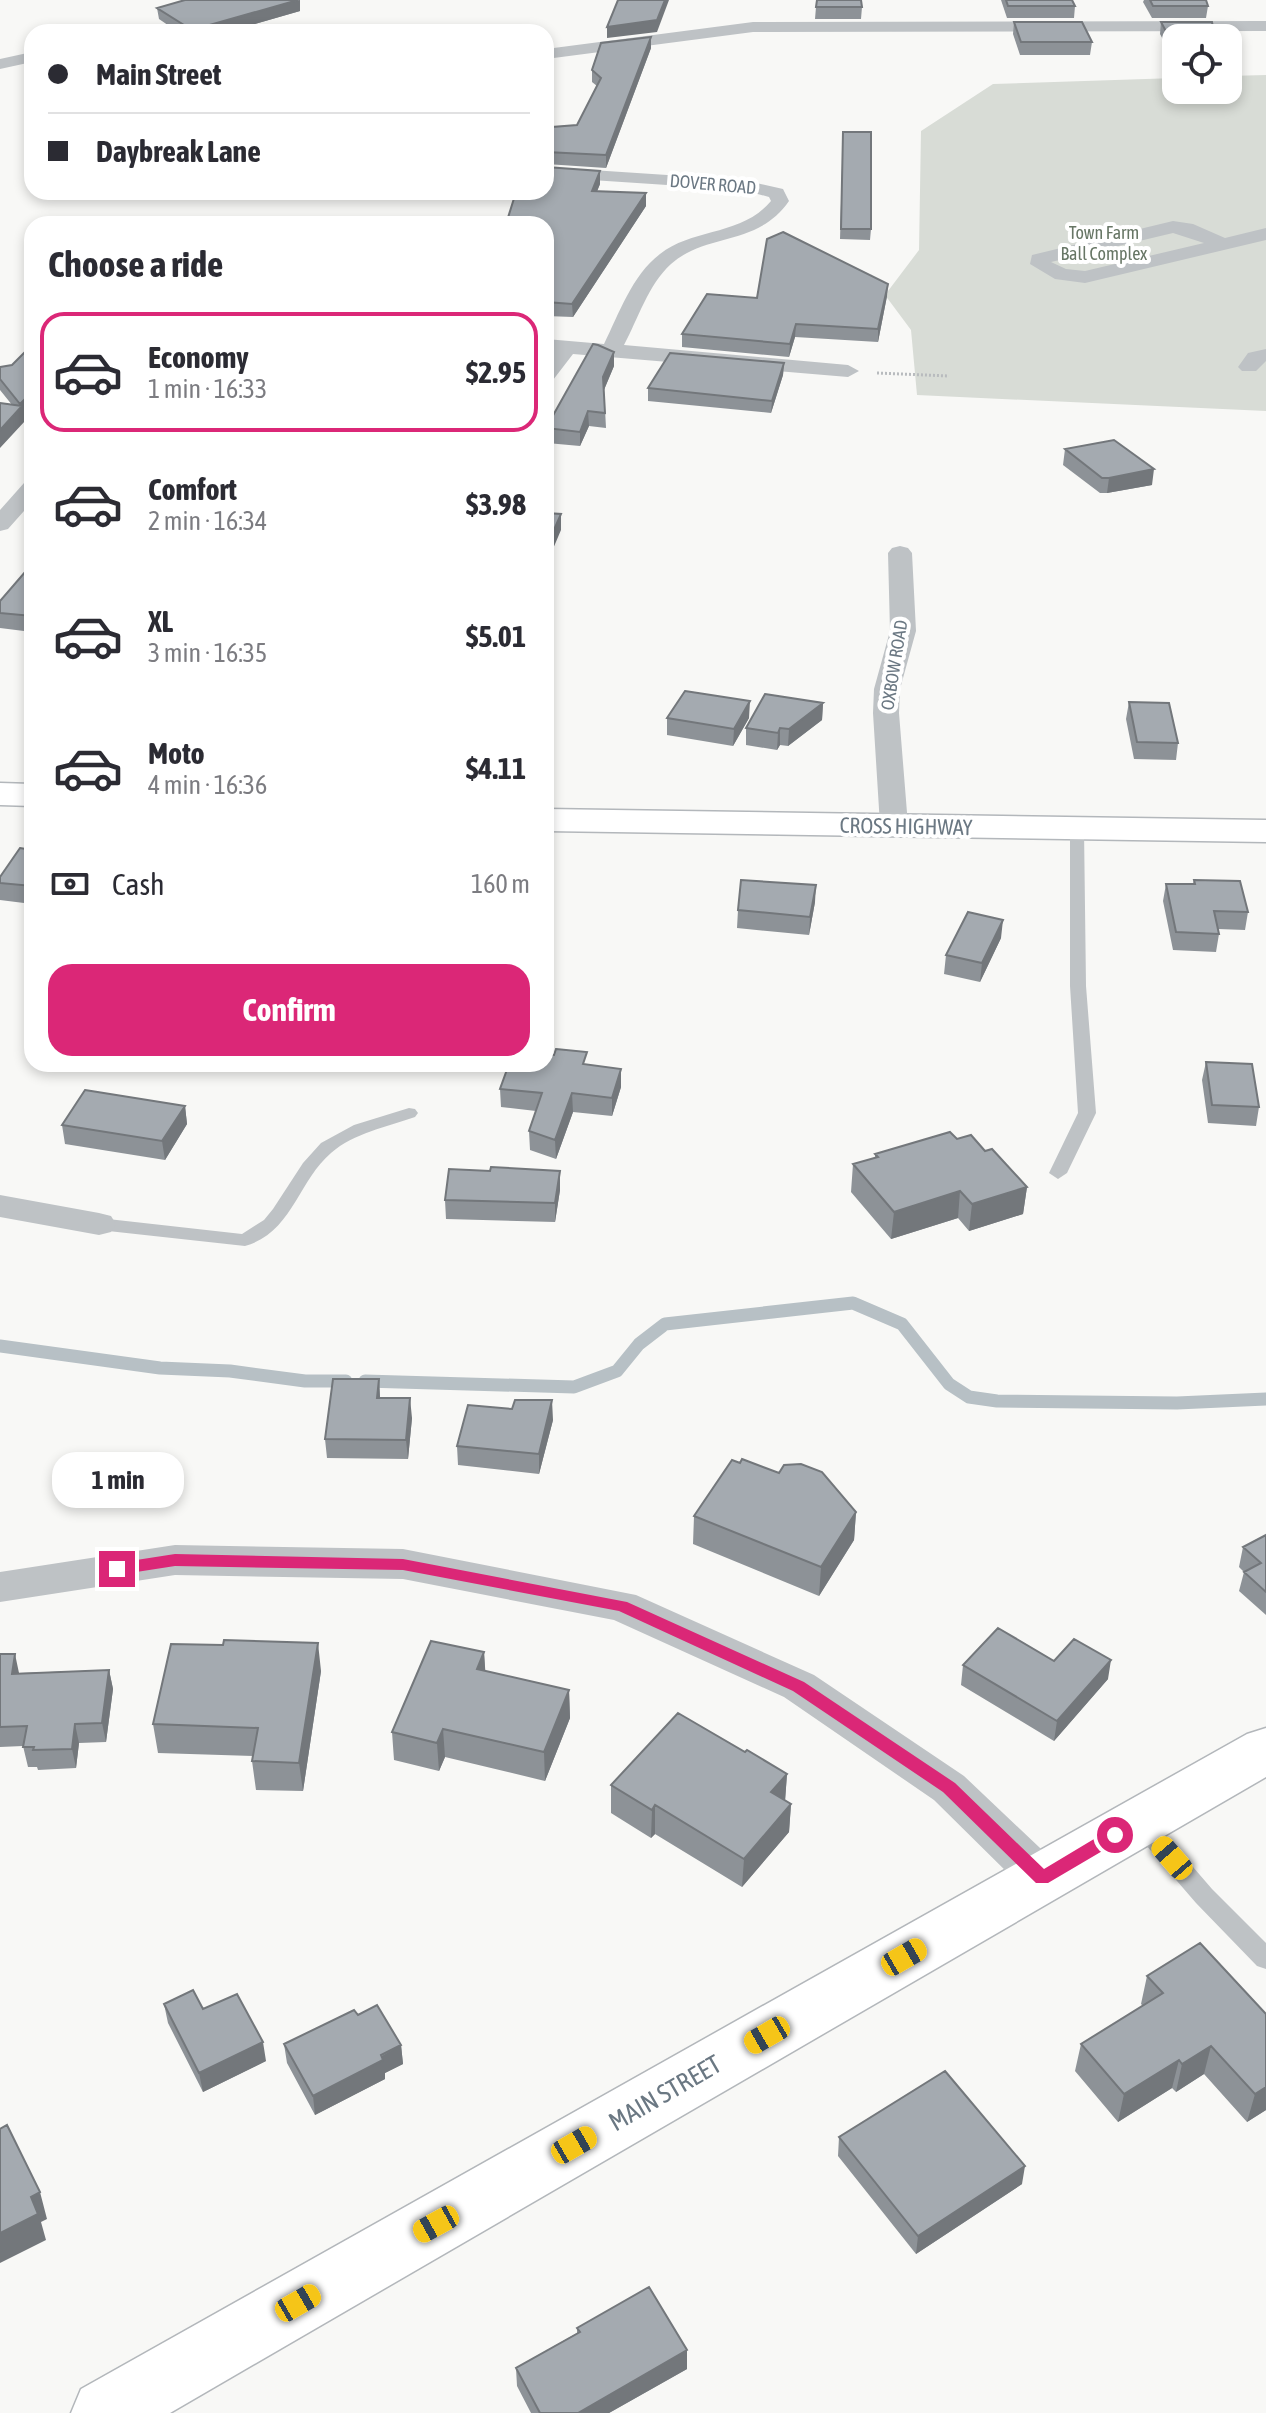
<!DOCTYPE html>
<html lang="en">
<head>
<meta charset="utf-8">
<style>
  body { margin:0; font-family:"Asap Condensed",sans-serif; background:#f2f2f3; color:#2b2b33; height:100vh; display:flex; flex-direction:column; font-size:30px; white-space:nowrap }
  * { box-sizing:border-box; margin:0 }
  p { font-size:26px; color:#7c7c81 }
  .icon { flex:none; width:44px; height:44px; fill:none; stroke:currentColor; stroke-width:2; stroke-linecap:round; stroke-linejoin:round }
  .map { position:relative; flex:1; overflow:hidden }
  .panel { position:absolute; left:24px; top:216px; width:530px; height:856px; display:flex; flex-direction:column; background:#fff; border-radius:24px; box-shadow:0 4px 12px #0003 }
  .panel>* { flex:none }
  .banner { position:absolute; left:24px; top:24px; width:530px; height:176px; border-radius:24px; box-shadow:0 4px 12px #0003; display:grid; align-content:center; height:176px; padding:0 24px; background:#fff }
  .buttons { position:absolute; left:1162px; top:24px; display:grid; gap:16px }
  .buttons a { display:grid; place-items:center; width:80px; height:80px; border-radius:16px; background:#fff; box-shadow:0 4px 12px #0003; font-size:40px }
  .end { position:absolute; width:36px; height:36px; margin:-18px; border:10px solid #db2777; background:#fff; box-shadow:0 0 0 4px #fff }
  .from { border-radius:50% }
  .bubble { position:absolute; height:56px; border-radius:24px; background:#fff; box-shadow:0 4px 12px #0003; font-size:26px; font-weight:700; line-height:56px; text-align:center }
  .car { position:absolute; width:24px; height:48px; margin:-24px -12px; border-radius:10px; box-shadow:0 0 6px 2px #0007; background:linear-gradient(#f5c518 24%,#345 0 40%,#f5c518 0 76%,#345 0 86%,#f5c518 0) }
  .banner b { display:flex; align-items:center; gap:28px; height:76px; font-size:30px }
  .banner b+b { border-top:2px solid #e1e1e2 }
  .banner i { width:20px; height:20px; background:#2b2b33 }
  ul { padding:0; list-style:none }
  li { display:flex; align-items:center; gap:24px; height:120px; margin:0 16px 12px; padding:0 8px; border:4px solid transparent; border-radius:24px }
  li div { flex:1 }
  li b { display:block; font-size:30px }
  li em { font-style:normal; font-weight:700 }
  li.current { border-color:#db2777 }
  li>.icon { width:72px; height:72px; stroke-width:1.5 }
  h2 { padding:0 24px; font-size:36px; line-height:96px }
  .pay { display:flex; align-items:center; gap:20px; height:88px; padding:0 24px; font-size:30px }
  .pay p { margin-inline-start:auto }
  .button { display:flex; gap:16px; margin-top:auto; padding:16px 24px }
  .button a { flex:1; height:92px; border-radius:24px; background:#db2777; color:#fff; font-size:32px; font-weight:700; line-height:92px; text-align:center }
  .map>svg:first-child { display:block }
</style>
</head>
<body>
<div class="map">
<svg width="1266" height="2413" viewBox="0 0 1266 2413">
  <rect width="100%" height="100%" fill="#f8f8f6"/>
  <path fill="#d8dcd6" d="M1266 75V411L917 395 911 330 885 295 919 250 921 131 993 84 1176 78V90H1228V76Z"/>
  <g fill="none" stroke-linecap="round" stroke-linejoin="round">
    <path stroke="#b7c0c5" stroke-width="13" d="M0 1346 160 1368 230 1371 305 1381H346
      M365 1381 574 1387 617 1371 639 1344 665 1324 853 1303 902 1324 949 1384 969 1397 997 1401 1177 1403 1266 1399"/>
    <g stroke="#b3b7bb" stroke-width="3">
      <path id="secondary" d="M0 783 32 784V806L0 805Z
        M546 809 1266 820V842L546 831Z
        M1266 1728V1777L170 2413H71L81 2389 1247 1734Z"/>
    </g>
    <path stroke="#b8bbbe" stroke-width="3" stroke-dasharray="2 2" stroke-linecap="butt" d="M877 373 949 376"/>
    <path fill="#bec2c5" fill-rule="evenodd" d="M1077 825 1084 829 1086 986 1096 1113 1067 1173 1058 1179 1049 1173 1078 1113 1070 986V829Z
      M409 1108 415 1109 418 1113 415 1117C387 1127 354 1133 331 1153 298 1181 292 1233 245 1246L99 1230 90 1224 99 1218 242 1234 264 1220 273 1209 303 1163 321 1143 354 1125Z
      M1141 1814 1149 1816 1212 1889 1266 1943V1969L1257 1966 1196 1903 1133 1830 1129 1823 1133 1816Z"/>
    <path fill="#bec2c5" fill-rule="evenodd" d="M1266 21V31L753 32 546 59V49L753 22Z
      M32 52V62L0 69V59Z
      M546 167 743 180 783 189 789 201C757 247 707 232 671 264 648 285 638 319 624 345L848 365 859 371 848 377 573 354 553 380 546 382V361L553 352 546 351V339L604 344C619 314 632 275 660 254 693 228 742 236 771 201L769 197 743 190 546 177Z
      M1173 221 1193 224 1225 238 1266 228V240L1085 283 1055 279 1030 264 1032 255ZM1173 233 1204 243 1085 271 1066 269 1051 262Z
      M1266 349V361L1256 371H1242L1238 367 1248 353Z
      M32 481V502L8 529 0 531V510L24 483Z
      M900 546 908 548 912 553 916 631 900 689 899 713 908 825 904 831 894 833 884 831 880 825 873 713 874 689 890 631 888 553 892 548Z
      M0 1195 99 1213 111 1216 116 1224 111 1232 99 1235 0 1217Z
      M175 1545 403 1549 636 1595 814 1675 964 1776 1058 1865 1064 1878 1058 1891 1042 1897 1026 1891 934 1800 784 1697 614 1620 403 1579 175 1575 0 1602V1572Z"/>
    <use href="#secondary" fill="#fff" fill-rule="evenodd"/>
  </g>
  <path fill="#8d9297" d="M300 0V11L227 32H178L159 19 157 8Z
    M1001 0H1072L1075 6 1074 18H1007Z
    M1144 0H1206L1208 6 1206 18H1152L1143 2Z
    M816 7H862L861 19H815Z
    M1014 22 1092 42 1090 55H1020L1013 34Z
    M1161 22 1176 38V51L1168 49 1160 34Z
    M651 37V48L606 168 546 164V141L577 125 597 86 592 82V70Z
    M843 132 871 229 870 240 840 239Z
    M600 171V184L597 191 646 193V206L573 317 546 316V224Z
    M887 296 878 342 795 337 789 357 682 347V334L757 298Z
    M614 352V366L604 390 606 428 589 426 580 446 547 443 546 428Z
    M784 363 783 375 771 413 648 401V388Z
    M12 365 24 415 25 421 0 390V367Z
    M1065 449 1152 485 1107 493H1100L1063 465Z
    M32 564V632L0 628V601Z
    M1129 702 1178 743 1176 760 1134 759 1126 719Z
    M823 703 822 720 788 746 780 745 777 750 746 745V728Z
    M667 718H749L733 746 667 735Z
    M32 850V904L0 900V877Z
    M1194 880 1248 912 1245 930 1218 929 1219 934 1216 952 1173 950 1163 901 1166 884H1193Z
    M815 902 809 935 737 928 738 910Z
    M1001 938 980 982 944 974 946 955Z
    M1206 1062 1259 1107 1256 1126 1208 1123 1202 1080Z
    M587 1065 621 1087 612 1116 573 1112 556 1159 530 1150 529 1131 536 1111 501 1107 500 1089Z
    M185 1106 187 1124 165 1160 65 1144 62 1125Z
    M957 1139 985 1151 1027 1187 1023 1214 969 1231 958 1218 891 1239 851 1192 853 1164 875 1158V1154Z
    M490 1171H560V1190L555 1222 446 1219 445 1200Z
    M379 1379 380 1398 412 1418 408 1459 327 1458 325 1439Z
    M553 1420 539 1474 458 1465 457 1446Z
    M856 1512 854 1540 819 1596 693 1544 694 1516Z
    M1266 1535V1615L1239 1591 1244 1572 1239 1567 1243 1547Z
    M484 1652 485 1671 569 1690 570 1718 545 1781 445 1757 439 1771 394 1760 392 1732Z
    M0 1654 19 1673 109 1670 113 1689 106 1742 79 1743 76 1768 38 1770 37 1767H28L23 1746 0 1747Z
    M1054 1661 1108 1679 1054 1741 961 1685 963 1665Z
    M321 1671 303 1791 256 1790 252 1761 253 1756 158 1753 153 1724Z
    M745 1752 787 1774 785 1800 791 1804 789 1832 742 1887 655 1834 651 1838 611 1813V1785Z
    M1147 1976 1266 2014V2110L1247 2122 1204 2074 1176 2092 1172 2088 1118 2122 1075 2071 1081 2044 1143 2006 1141 2004Z
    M164 2004 203 2009 266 2061 203 2092 168 2023Z
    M358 2015 401 2045 403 2064 385 2073V2079L315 2115 287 2063 284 2044Z
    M839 2137 1022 2184 916 2254 838 2156Z
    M577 2328 687 2350V2369L609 2413H531L517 2386 516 2368 577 2333Z"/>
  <path fill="#73777b" d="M300 0V11L227 32H192V30Z
    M665 0H669L657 32 607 38V27Z
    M651 37V48L606 168V155Z
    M600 171V184L592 204V191Z
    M646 193V206L573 317 572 304Z
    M888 284 887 296 878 342V329Z
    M796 324 795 337 789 357 790 344Z
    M614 352V366L603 392V377Z
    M784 363 783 375 771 413 772 401Z
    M32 392V408L24 415 25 421 0 448V430L21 407 20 404Z
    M588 411 589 426 580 446V432Z
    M1154 469 1152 485 1107 493 1109 478Z
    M561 514V530L547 563V576L546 578V548Z
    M548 592V608L546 613V596Z
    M750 701 749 718 733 746 734 729Z
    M823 703 822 720 788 746 789 729Z
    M780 728V745L777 750 778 733Z
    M816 885 815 902 809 935 810 917Z
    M1003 920 1001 938 980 982 982 963Z
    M621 1069V1087L612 1116V1098Z
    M572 1093 573 1112 556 1159 555 1140Z
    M185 1106 187 1124 165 1160 162 1141Z
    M560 1171V1190L555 1222V1203Z
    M1027 1187 1023 1214 969 1231 972 1204Z
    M960 1191 958 1218 891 1239 894 1212Z
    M379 1379 380 1398H377Z
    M410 1398 412 1418 408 1459 406 1440Z
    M552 1400 553 1420 539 1474V1454Z
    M856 1512 854 1540 819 1596 821 1567Z
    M318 1643 321 1671 303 1791 299 1763Z
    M484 1652 486 1681 477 1669Z
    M15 1654 19 1673 12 1674Z
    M1111 1660 1108 1679 1054 1741 1057 1721Z
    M109 1670 113 1689 106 1742 102 1723Z
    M569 1690 570 1718 545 1781 544 1752Z
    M75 1724 79 1743 76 1768 72 1749Z
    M443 1729 445 1757 439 1771 437 1743Z
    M787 1774 785 1802 771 1792Z
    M791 1804 789 1832 742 1887 744 1859Z
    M655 1805V1834L651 1838 652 1810Z
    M263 2042 266 2061 203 2092 199 2073Z
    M401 2045 403 2064 385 2073V2079L315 2115 313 2096Z
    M1211 2046 1204 2074 1176 2092 1182 2064Z
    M1179 2060 1172 2088 1118 2122 1124 2094Z
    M1266 2087V2110L1247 2122 1255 2094Z
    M1025 2166 1022 2184 916 2254 918 2236Z
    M40 2192 47 2219 41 2222 46 2240 0 2263V2233L31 2197Z
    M687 2350V2369L609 2413H578Z"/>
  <path fill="#a4aab0" stroke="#73777b" stroke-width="2" d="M185 0H298L192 30 157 8Z
    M618 0H665L657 20 607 27Z
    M817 0H861L862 7H816Z
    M1006 0H1072L1075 6H1008Z
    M1150 0H1206L1208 6H1153Z
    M1014 22H1082L1092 42H1021Z
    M1161 22H1212L1215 38 1176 39 1169 37Z
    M651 37 606 155 546 152V141L552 127 577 125 601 78 592 70 601 43Z
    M843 132H871V229H841Z
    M546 167 600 171 592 191 646 193 572 304 546 302V224H506L516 192H546Z
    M783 232 888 284 878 329 796 324 790 344 682 334 707 294 757 298 767 239Z
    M593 344 598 345 614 352 603 377 605 413 588 411 580 432 546 428Z
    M32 345V392L20 404 0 379V367L12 365Z
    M670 353 784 363 772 401 648 388Z
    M0 403 22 406 0 430Z
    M1114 440 1154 469 1109 478H1102L1065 449Z
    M546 513 561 514 546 548Z
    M32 564V616L0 613V601Z
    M685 691 750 701 734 729 667 718Z
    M765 694 823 703 789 729 780 728 778 733 746 728Z
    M1129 702 1169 703 1178 743 1137 742Z
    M20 848 32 850V886L0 883V877Z
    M741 880 816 885 810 917 738 910Z
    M1194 880 1240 881 1248 912 1214 911 1219 934 1176 932 1166 884H1195Z
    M968 912 1003 920 982 963 946 955Z
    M556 1049 587 1052 583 1064 621 1069 612 1098 572 1093 555 1140 529 1131 542 1093 500 1089 509 1064H546V1054L554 1055Z
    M1206 1062 1252 1064 1259 1107 1212 1105Z
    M85 1090 185 1106 162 1141 62 1125Z
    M950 1132 957 1139 971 1135 985 1151 992 1149 1027 1187 972 1204 960 1191 894 1212 853 1164 878 1157 875 1154Z
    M491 1167 560 1171 555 1203 445 1200 449 1169 490 1171Z
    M333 1379H379L377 1398H410L406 1440 325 1439Z
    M515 1400H552L539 1454 457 1446 468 1405 512 1409Z
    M742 1459 779 1473 784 1465 801 1464 822 1472 856 1512 821 1567 694 1516 732 1460 740 1463Z
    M1266 1535V1592L1244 1572 1261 1563 1243 1547Z
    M998 1628 1054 1661 1074 1639 1111 1660 1057 1721 963 1665Z
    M224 1640 318 1643 299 1763 252 1761 258 1728 153 1724 171 1644 223 1645Z
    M431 1641 484 1652 477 1669 569 1690 544 1752 443 1729 437 1743 392 1732Z
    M0 1654H15L12 1674 109 1670 102 1723 75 1724 72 1749 33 1750 34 1747H23L27 1726 0 1727Z
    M678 1713 745 1752 747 1750 787 1774 771 1792 791 1804 744 1859 655 1805 652 1810 611 1785Z
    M1200 1943 1266 2014V2087L1255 2094 1211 2046 1182 2064 1179 2060 1124 2094 1081 2044 1163 1993 1147 1976Z
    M193 1990 203 2009 237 1994 263 2042 199 2073 164 2004Z
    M377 2005 401 2045 381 2055 383 2060 313 2096 284 2044 354 2010 358 2015Z
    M945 2071 1025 2166 918 2236 839 2137Z
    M7 2125 40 2192 31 2197 38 2214 0 2233V2129Z
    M649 2287 687 2350 578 2413H540L516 2368 580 2332 577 2328Z"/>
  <path fill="#db2777" d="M175 1554 403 1559 627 1602 804 1682 955 1783 1044 1869 1109 1830H1121L1124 1835 1121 1840 1048 1883H1036L943 1792 793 1691 619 1611 403 1570 175 1566 117 1575 109 1569 117 1563Z"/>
  <g text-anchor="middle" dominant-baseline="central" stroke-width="8" stroke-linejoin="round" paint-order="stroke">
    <g font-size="18" fill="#6b7883" stroke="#fff">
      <text transform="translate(713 184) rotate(5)">DOVER ROAD</text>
      <text transform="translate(894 665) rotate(-81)">OXBOW ROAD</text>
    </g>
    <g font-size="18" fill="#677665" stroke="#fff">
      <text x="1104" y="232">Town Farm<tspan x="1104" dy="21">Ball Complex</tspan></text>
    </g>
    <g font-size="22" fill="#6b7883" stroke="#fff">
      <text transform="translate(906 826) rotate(1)">CROSS HIGHWAY</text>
    </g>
    <g font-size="26" fill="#6b7883" stroke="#fff">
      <text transform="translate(665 2093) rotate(-30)">MAIN STREET</text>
    </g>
  </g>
</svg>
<div class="buttons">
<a><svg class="icon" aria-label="locate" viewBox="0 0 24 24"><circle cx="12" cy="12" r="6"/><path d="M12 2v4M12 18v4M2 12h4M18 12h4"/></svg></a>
</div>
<i class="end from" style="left:1115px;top:1835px"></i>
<i class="end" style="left:117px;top:1569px"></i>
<div class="bubble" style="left:52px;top:1452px;width:132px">1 min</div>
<i class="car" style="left:1172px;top:1858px;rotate:319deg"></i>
<i class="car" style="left:904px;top:1957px;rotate:60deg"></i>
<i class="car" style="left:767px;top:2035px;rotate:240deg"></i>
<i class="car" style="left:574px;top:2145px;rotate:60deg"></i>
<i class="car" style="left:436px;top:2224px;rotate:241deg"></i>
<i class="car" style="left:298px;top:2303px;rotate:60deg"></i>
<div class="banner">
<b><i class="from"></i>Main Street</b>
<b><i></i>Daybreak Lane</b>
</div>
<section class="panel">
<h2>Choose a ride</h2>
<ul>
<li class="current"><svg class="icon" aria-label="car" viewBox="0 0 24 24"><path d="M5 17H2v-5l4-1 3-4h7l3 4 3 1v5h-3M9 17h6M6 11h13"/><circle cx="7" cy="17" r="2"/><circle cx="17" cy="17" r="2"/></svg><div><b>Economy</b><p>1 min · 16:33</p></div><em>$2.95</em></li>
<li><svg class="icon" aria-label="car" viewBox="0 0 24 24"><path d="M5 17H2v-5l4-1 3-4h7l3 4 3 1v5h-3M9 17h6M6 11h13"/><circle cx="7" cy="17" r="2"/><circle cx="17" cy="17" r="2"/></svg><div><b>Comfort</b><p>2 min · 16:34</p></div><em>$3.98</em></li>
<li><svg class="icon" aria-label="car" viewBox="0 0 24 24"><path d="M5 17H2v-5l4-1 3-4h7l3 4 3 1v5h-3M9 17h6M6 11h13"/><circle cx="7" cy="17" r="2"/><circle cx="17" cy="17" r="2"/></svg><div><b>XL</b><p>3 min · 16:35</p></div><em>$5.01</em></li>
<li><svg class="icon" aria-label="car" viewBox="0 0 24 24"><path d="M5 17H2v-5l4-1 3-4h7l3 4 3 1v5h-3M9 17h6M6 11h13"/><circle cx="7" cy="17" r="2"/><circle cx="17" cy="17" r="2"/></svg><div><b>Moto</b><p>4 min · 16:36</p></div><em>$4.11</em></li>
</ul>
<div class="pay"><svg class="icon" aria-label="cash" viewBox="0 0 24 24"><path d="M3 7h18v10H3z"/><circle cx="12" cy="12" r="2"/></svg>Cash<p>160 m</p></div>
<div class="button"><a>Confirm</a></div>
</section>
</div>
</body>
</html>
